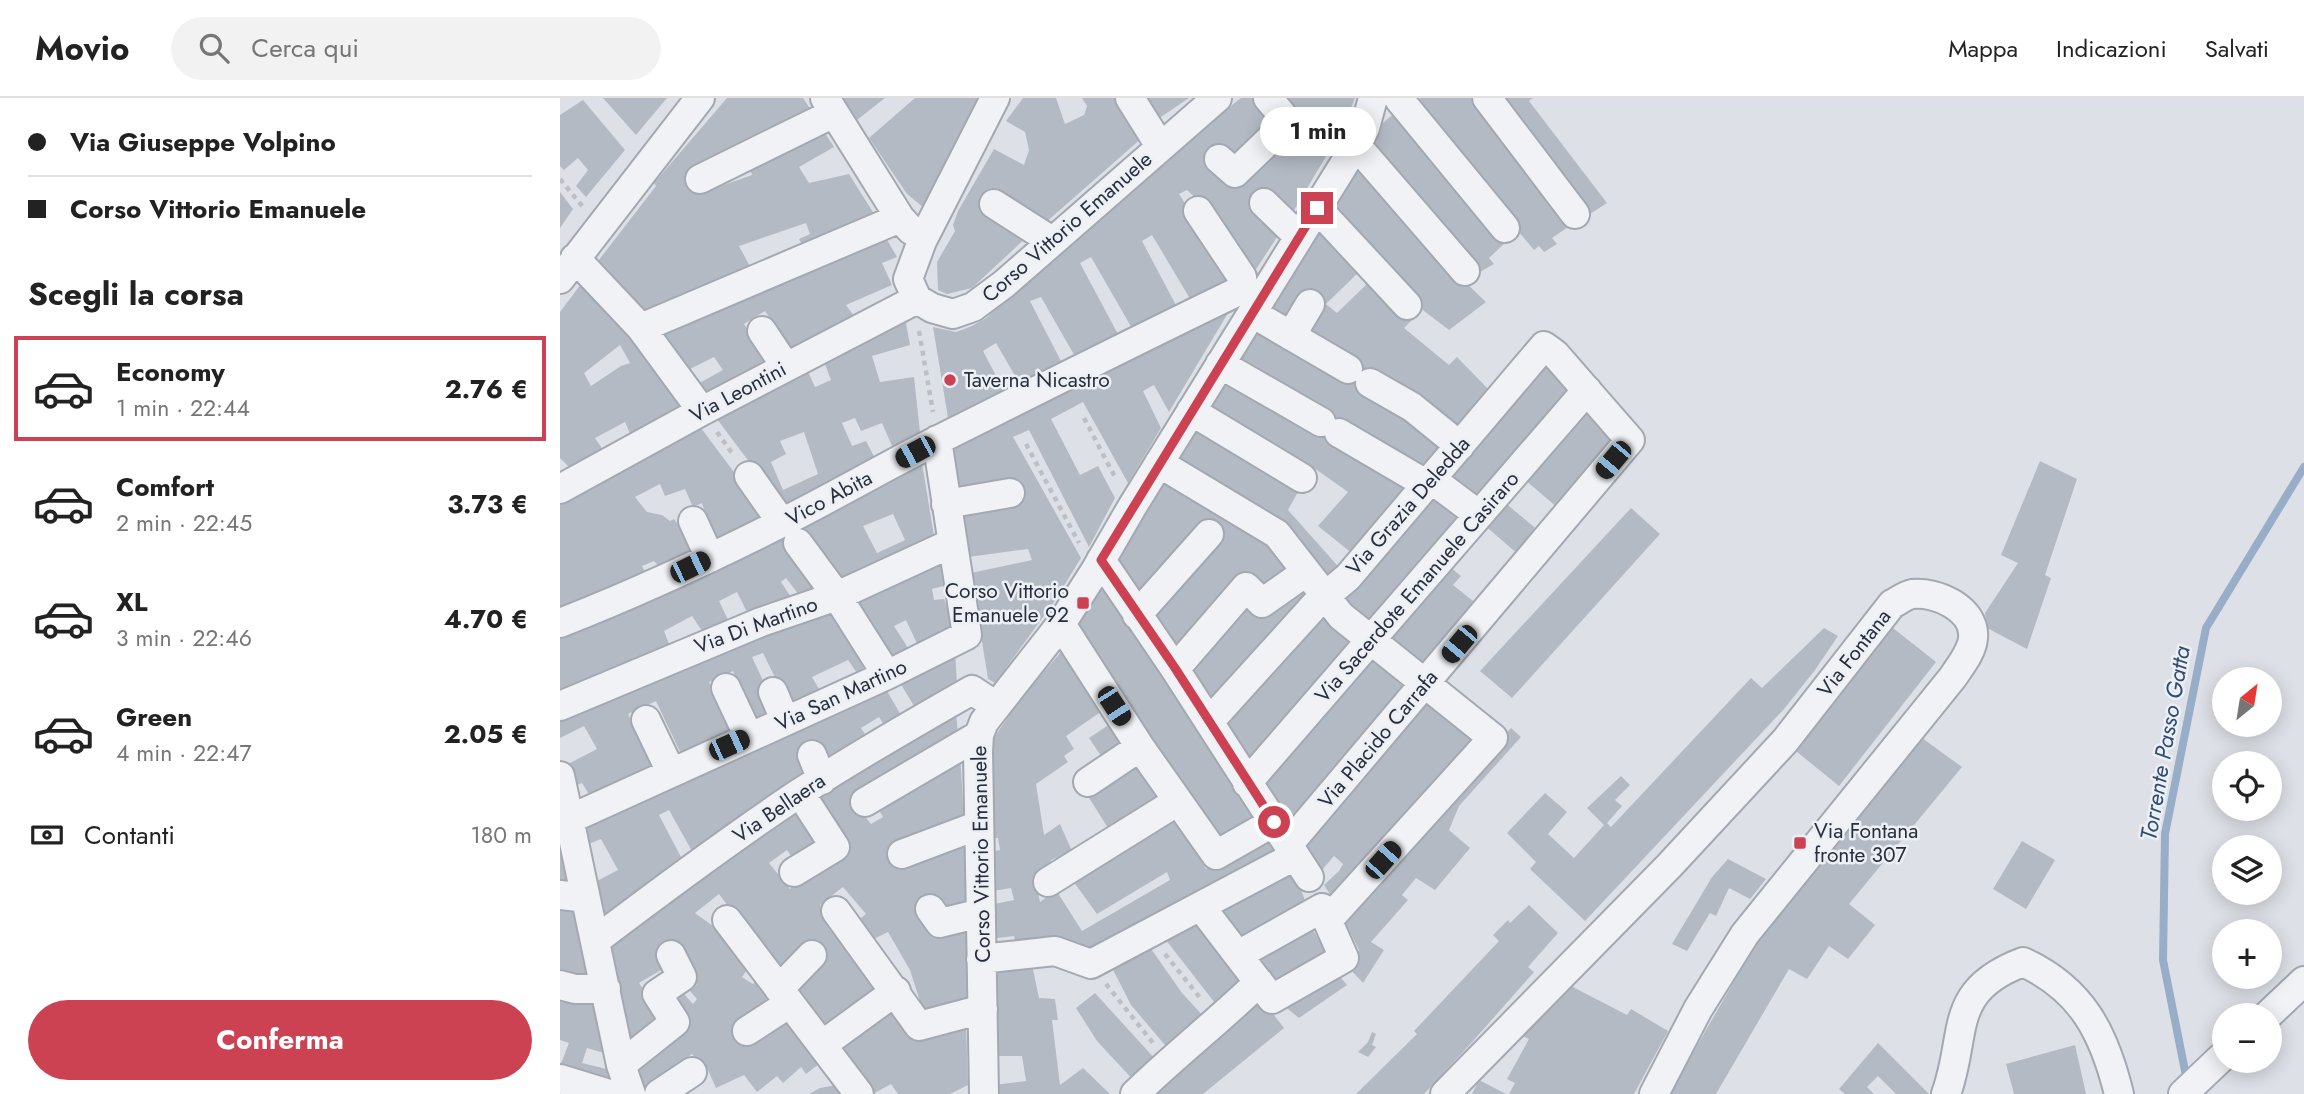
<!DOCTYPE html>
<html lang="it">
<head>
<meta charset="utf-8">
<style>
  body { margin:0; font-family:Jost,sans-serif; background:#f2f2f2; color:#222; height:100vh; display:flex; flex-direction:column; font-size:26px; white-space:nowrap }
  * { box-sizing:border-box; margin:0 }
  p { font-size:23px; color:#767676 }
  .icon { flex:none; width:38px; height:38px; fill:none; stroke:currentColor; stroke-width:2; stroke-linecap:round; stroke-linejoin:round }
  .map { position:relative; flex:1; overflow:hidden }
  .sheet { display:flex; flex-direction:column; background:#fff; width:560px }
  .sheet>* { flex:none }
  .top-card { display:grid; align-content:center; height:154px; padding:0 28px; background:#fff }
  .needle { width:46px; rotate:30deg }
  .tools { position:absolute; left:1652px; top:569px; display:grid; gap:14px }
  .tools a { display:grid; place-items:center; width:70px; height:70px; border-radius:50%; background:#fff; box-shadow:0 4px 18px #0003; font-size:35px }
  .end { position:absolute; width:32px; height:32px; margin:-16px; border:9px solid #cc4252; background:#fff; box-shadow:0 0 0 4px #fff }
  .from { border-radius:50% }
  .bubble { position:absolute; height:49px; border-radius:24px; background:#fff; box-shadow:0 4px 18px #0003; font-size:23px; font-weight:700; line-height:49px; text-align:center }
  .car { position:absolute; width:21px; height:42px; margin:-21px -10px; border-radius:9px; box-shadow:0 0 5px 2px #0007; background:linear-gradient(#222 24%,#8ab4d8 0 40%,#222 0 76%,#8ab4d8 0 86%,#222 0) }
  .top-card b { display:flex; align-items:center; gap:24px; height:66px; font-size:26px }
  .top-card b+b { border-top:2px solid #e0e0e0 }
  .top-card i { width:18px; height:18px; background:#222 }
  ul { padding:0; list-style:none }
  li { display:flex; align-items:center; gap:21px; height:105px; margin:0 14px 10px; padding:0 14px; border:4px solid transparent; border-radius:0px }
  li div { flex:1 }
  li b { display:block; font-size:26px }
  li em { font-style:normal; font-weight:700 }
  li.current { border-color:#cc4252 }
  li>.icon { width:63px; height:63px; stroke-width:1.5 }
  h2 { padding:0 28px; font-size:32px; line-height:84px }
  .pay { display:flex; align-items:center; gap:18px; height:77px; padding:0 28px; font-size:26px }
  .pay p { margin-inline-start:auto }
  .cta { display:flex; gap:14px; margin-top:auto; padding:14px 28px }
  .cta a { flex:1; height:80px; border-radius:42px; background:#cc4252; color:#fff; font-size:28px; font-weight:700; line-height:80px; text-align:center }
  header { display:flex; align-items:center; gap:42px; box-sizing:border-box; height:98px; padding:0 35px; background:#fff; border-bottom:2px solid #e0e0e0 }
  header strong { font-size:33px }
  nav { display:flex; gap:38px; margin-inline-start:auto; font-size:24px }
  .search { width:490px; height:63px; background:#f2f2f2; display:flex; align-items:center; gap:18px; box-sizing:border-box; padding:0 24px; border-radius:38px; color:#767676; font-size:26px }
  main { display:flex; flex:1; min-height:0 }
  .map>svg:first-child { display:block }
</style>
</head>
<body>
<header>
<strong>Movio</strong>
<div class="search"><svg class="icon" aria-label="search" viewBox="0 0 24 24"><circle cx="10" cy="10" r="6"/><path d="M15 15l6 6"/></svg>Cerca qui</div>
<nav><a>Mappa</a><a>Indicazioni</a><a>Salvati</a></nav>
</header>
<main>
<section class="sheet">
<div class="top-card">
<b><i class="from"></i>Via Giuseppe Volpino</b>
<b><i></i>Corso Vittorio Emanuele</b>
</div>
<h2>Scegli la corsa</h2>
<ul>
<li class="current"><svg class="icon" aria-label="car" viewBox="0 0 24 24"><path d="M5 17H2v-5l4-1 3-4h7l3 4 3 1v5h-3M9 17h6M6 11h13"/><circle cx="7" cy="17" r="2"/><circle cx="17" cy="17" r="2"/></svg><div><b>Economy</b><p>1 min · 22:44</p></div><em>2.76 €</em></li>
<li><svg class="icon" aria-label="car" viewBox="0 0 24 24"><path d="M5 17H2v-5l4-1 3-4h7l3 4 3 1v5h-3M9 17h6M6 11h13"/><circle cx="7" cy="17" r="2"/><circle cx="17" cy="17" r="2"/></svg><div><b>Comfort</b><p>2 min · 22:45</p></div><em>3.73 €</em></li>
<li><svg class="icon" aria-label="car" viewBox="0 0 24 24"><path d="M5 17H2v-5l4-1 3-4h7l3 4 3 1v5h-3M9 17h6M6 11h13"/><circle cx="7" cy="17" r="2"/><circle cx="17" cy="17" r="2"/></svg><div><b>XL</b><p>3 min · 22:46</p></div><em>4.70 €</em></li>
<li><svg class="icon" aria-label="car" viewBox="0 0 24 24"><path d="M5 17H2v-5l4-1 3-4h7l3 4 3 1v5h-3M9 17h6M6 11h13"/><circle cx="7" cy="17" r="2"/><circle cx="17" cy="17" r="2"/></svg><div><b>Green</b><p>4 min · 22:47</p></div><em>2.05 €</em></li>
</ul>
<div class="pay"><svg class="icon" aria-label="cash" viewBox="0 0 24 24"><path d="M3 7h18v10H3z"/><circle cx="12" cy="12" r="2"/></svg>Contanti<p>180 m</p></div>
<div class="cta"><a>Conferma</a></div>
</section>
<div class="map">
<svg width="1744" height="996" viewBox="0 0 1744 996">
  <rect width="100%" height="100%" fill="#dde1e7"/>
  <g fill="none" stroke-linecap="round" stroke-linejoin="round">
    <path stroke="#98adc7" stroke-width="8" d="M1627 983 1603 862 1605 736 1646 530 1744 369"/>
  </g>
  <path fill="#b4bac4" fill-rule="evenodd" d="M43 0H107L76 37Z
    M167 0H243L253 15 130 79 138 96 192 77 188 64 261 29 274 49 239 69 249 85 289 76 316 119 244 150 239 141 250 136 246 125 179 148 192 172 83 217 35 167 96 88 94 85Z
    M283 0H325L297 22Z
    M355 0H423L364 110 347 96 309 40Z
    M463 0H496L505 26 524 17 527 8 522 0H556L583 39 484 126 430 92 421 107 469 137 412 190 387 196 378 192 377 164 395 133 393 127 398 113 434 51 464 67 469 52 465 34 446 23Z
    M580 0H629L595 23Z
    M681 0H696L717 24 674 66 655 50 649 59 675 84 702 62 739 24 719 0H795L784 28 730 119 701 92 692 100 721 133 691 179 651 114 627 92 619 96 675 182 632 204 592 137 582 143 618 211 573 232 531 159 520 165 560 240 517 262 481 199 470 203 504 269 462 290 436 245 423 253 447 298 389 326 373 229 396 234 412 228 426 220 604 61Z
    M861 0H911L1014 125 992 140 997 146 984 154 979 148 974 152 851 5Z
    M944 0H973L969 3 1047 105 1030 116Z
    M23 2 65 52 26 99 16 88 28 72 18 60 4 72 0 68V17Z
    M835 15 876 55 946 144 929 160 934 166 918 175 808 48 819 28Z
    M800 63 904 183 926 204 889 232 864 213 794 131 770 107Z
    M0 94 13 111 0 130Z
    M763 126 803 170 766 206 777 215 811 182 852 222 844 230 889 267 897 259 930 293 898 329 706 214Z
    M322 133 337 159 322 165 332 187 286 207 298 223 233 256 205 213 184 226 210 268 145 301 134 288 163 272 154 259 124 274 94 233Z
    M24 182 128 311 72 340 65 324 35 340 45 355 14 374 0 360V214ZM60 247 70 265 61 268 31 288 24 275Z
    M671 210 609 314 594 287 583 293 601 330 568 385 523 304 491 321 520 377 538 368 555 400 529 449 469 332 453 339 521 460 494 504 435 585 428 581 411 475 472 462 468 451 408 459 401 396 392 346Z
    M345 219 350 247 312 258 320 284 354 279 361 343 336 357 322 325 301 333 295 320 282 325 292 348 306 343 318 366 226 413 154 317 245 267 255 289 271 282 263 261ZM244 334 258 376 223 392 211 364 226 356 220 343Z
    M698 228 850 316 884 346 864 373 677 264Z
    M982 259 994 270 1008 294 916 403 881 380Z
    M669 279 849 387 793 456 758 428 788 394 740 360 736 367 648 313Z
    M1022 311 1059 341 999 411 964 381Z
    M138 326 209 421 155 450 142 405 133 409 125 391 105 398 100 386 75 399 87 414 102 417 110 423 114 421 137 453 101 471 94 463 82 468 86 476 0 518V399Z
    M635 327 739 392 728 412 784 475 765 490 614 364Z
    M361 359 375 444 280 486 233 425ZM333 416 345 442 317 455 303 428Z
    M1480 363 1517 381 1485 477 1491 480 1467 551 1427 530 1425 515 1458 465 1441 457Z
    M608 377 712 440 736 474 704 498 685 479 617 557 554 462Z
    M873 391 904 417 811 527 781 502Z
    M943 403 980 434 960 458 922 425Z
    M1071 410 1100 436 952 600 920 573Z
    M218 436 264 494 242 501 226 480 221 484 235 505 190 520 177 494 159 503 171 528 146 539 132 518 104 533 111 551 0 599V535Z
    M382 461 387 487 372 491 374 502 384 501 387 509 391 507 394 533 360 552 346 522 334 528 352 556 334 567 285 498Z
    M884 464 901 478 893 487 918 507 864 572 823 538Z
    M543 483 700 725 659 750 514 535Z
    M739 485 753 499 656 608 625 571 687 496Z
    M271 506 317 574 301 581 288 562 252 579 263 598 231 612 203 555 192 559 205 587 200 589 214 616 196 626 173 573 149 584 174 637 123 660 96 603 68 616 95 669 32 701 22 685 12 689 6 667 37 651 24 628 0 640V614Z
    M760 509 796 544 691 669 662 627Z
    M1328 526 1376 564 1279 688 1231 649Z
    M1264 530 1278 538 1255 572 1224 611 1025 823 970 771 976 764 947 735 985 695 1007 714 988 736 1014 760 1044 727 1027 710 1061 678 1070 687 1055 702 1062 708 1047 725 1051 729 1191 580 1202 590Z
    M507 547 542 613 506 638 514 651 504 658 508 664 476 686 484 737 500 726 512 753 491 762 489 770 475 781 480 804 496 792 522 833 610 782 607 774 537 816 513 783 612 717 646 771 707 738 720 756 529 857 456 850 454 838 437 840 434 806 454 802 451 790 433 793 430 754 440 752 438 740H430L433 641 461 600Z
    M395 551 397 588 357 613 339 583Z
    M812 555 853 588 731 730 699 687Z
    M322 584 343 621 326 630 319 619 301 630 309 642 251 675 133 755 109 712 99 717 123 763 43 822 35 784 58 772 41 741 26 747 18 722Z
    M864 600 917 642 788 791 771 798 764 787 779 773 783 766 774 758 757 778 738 748Z
    M396 616 398 635 360 663 290 700 311 726 323 719 316 707 400 654 404 723 395 727 388 723 326 754 337 768 355 760 358 765 406 741 405 808 382 816 372 798 359 804 375 834 408 828V906L364 916 350 872 328 834 310 843 294 826 306 816 283 789 260 807 323 885 266 933 228 890 261 855 254 849 222 882 207 868 210 865 159 796 135 815 180 848 176 853 191 866 182 879 193 886 198 880 217 902 173 933 183 942 215 922 230 918 264 962 246 976 241 969 223 985 217 978 197 994 184 977 156 990 148 972 132 956 81 995 71 968 127 924 113 906 124 896 133 906 137 901 130 893 137 886 113 844 99 854 106 869 79 885 105 925 68 956 44 849 96 814 95 811 143 773 243 710 262 740 233 761 227 752 209 765 230 791 240 782 290 754 252 697 324 654Z
    M556 622 572 647 545 664 529 640Z
    M951 630 961 639 899 708 889 732 910 750 875 792 856 780 842 797 848 802 811 844 824 852 803 885 788 869 799 852 783 820Z
    M1362 640 1402 669 1289 806 1315 827 1288 861 1269 848 1247 881 1229 871 1156 996H1109L1194 849Z
    M579 661 601 696 548 730 526 695Z
    M0 734 15 792 0 790Z
    M1462 743 1495 762 1466 811 1433 791Z
    M1168 761 1206 781 1190 801 1169 790 1156 818 1150 815 1127 853 1112 846 1152 779Z
    M732 767 747 808 681 846 655 811Z
    M0 802 19 805 36 884 0 877Z
    M969 807 998 835 968 869 974 874 914 942 864 996H796L857 936 854 933 939 843 933 837 948 822 950 825Z
    M638 819 687 881 658 909 602 837Z
    M751 828 769 860 715 892 690 858Z
    M587 845 622 895 646 921 610 953 571 907 549 864Z
    M471 862 479 900 495 901 498 922H492L500 987 523 970 550 996H435L434 987 466 983 462 958H439L435 869Z
    M776 874 787 887 739 920 719 904Z
    M1011 888 1067 917 1071 911 1108 933 1074 996H949L955 985 947 981 969 941 962 938Z
    M0 894 39 899 51 957 27 950 22 965 55 973 59 990 0 968 9 945 0 942Z
    M535 895 596 962 575 984 537 943 516 910Z
    M701 900 724 930 643 996H586Z
    M337 912 406 925 408 987 390 996H338L331 986 313 996 273 948Z
    M812 934 816 936 812 947 816 949 808 959 798 954 808 944Z
    M1318 945 1369 996H1336L1318 978 1307 989 1314 996H1285L1279 991Z
    M1515 947 1526 996H1454L1446 966Z
    M919 982 946 996H912Z
    M281 986 289 996H249L260 990Z"/>
  <g fill="none" stroke-linecap="round" stroke-linejoin="round">
    <g stroke="#a3a8b1" stroke-width="32">
      <path id="minor" d="M265 0 340 120 351 132
        M435 0 362 143 348 181 357 201 372 210 393 216 413 209 444 186 657 0
        M570 0 600 48
        M927 0 1015 116
        M839 1 945 130
        M796 47 905 173
        M659 61 675 75 728 24 708 0
        M140 81 274 15
        M704 105 739 139
        M434 106 492 143
        M756 109 847 207
        M638 113 682 179 683 191
        M15 160 81 230 142 313
        M0 181 140 0
        M692 215 788 271
        M81 230 340 120
        M202 233 226 269
        M731 238 750 206
        M660 266 761 324
        M810 285 852 309 900 348
        M631 313 742 380
        M779 335 866 386
        M599 365 717 436 781 518 933 640 768 822
        M189 378 222 425
        M871 381 919 417
        M0 391 142 313 357 201
        M386 406 450 395
        M133 423 150 460
        M238 445 277 498 327 577
        M541 462 615 571 749 779
        M577 517 649 436
        M0 525C76 495 150 461 223 424 275 398 326 368 378 342 480 291 581 240 683 191
        M501 526 580 649 656 757 714 724
        M615 571 686 489 702 505 746 474
        M166 590 189 639
        M213 594 225 622
        M0 608 201 524 277 498 392 445
        M86 622 111 674
        M649 624 756 506 788 479 984 248 995 256 1070 342 728 747
        M252 657 262 682
        M0 678 61 967 71 996
        M528 684 580 649
        M687 685 1027 292
        M305 704 419 637
        M0 723 10 721 327 577 407 537 377 342
        M342 756 419 727
        M234 774 275 749 240 695
        M488 784 618 703
        M0 797 26 800
        M641 809C665 840 688 871 712 901L784 860 762 810 678 857
        M370 811 380 825 421 815
        M276 813 359 928 423 911
        M167 822 299 996
        M36 842C102 792 169 742 238 696 295 659 354 625 412 592L436 608
        M421 861 495 853 531 866 735 758
        M0 887 15 891H46
        M219 891 252 857
        M1708 917 1744 883
        M187 933 230 905
        M262 947 336 893
        M61 967 115 924 97 896 122 879 111 857
        M0 981 49 996
        M99 996 132 974
        M424 996 418 654 419 637 424 624 501 526 535 473 572 409 796 47 805 30 813 0
        M575 996C615 957 659 923 699 884
        M885 996 1109 768 1225 643 1332 506C1338 503 1346 497 1352 496 1376 493 1416 511 1413 540 1412 554 1400 568 1393 579L1185 836 1138 911 1094 996
        M1386 996C1408 936 1386 893 1463 864 1522 891 1544 935 1559 996
        M1623 996 1664 957"/>
    </g>
    <path stroke="#bcbfc5" stroke-width="4.5" stroke-dasharray="5 5" stroke-linecap="butt" d="M0 81 23 109
      M359 233 373 314
      M524 320 556 381
      M157 334 174 358
      M466 346 519 445
      M605 856 641 901
      M546 886 593 945"/>
    <use href="#minor" stroke="#f0f2f5" stroke-width="28"/>
  </g>
  <g fill="none" stroke-linecap="round" stroke-linejoin="round">
    <path stroke="#cc4252" stroke-width="9" d="M714 724 615 570 541 462 757 110"/>
  </g>
  <g fill="#cc4252" stroke="#ecf0f5" stroke-width="2.5">
    <circle cx="390" cy="282" r="7"/>
    <rect x="516" y="498" width="14" height="14" rx="3.5"/>
    <rect x="1233" y="738" width="14" height="14" rx="3.5"/>
  </g>
  <g text-anchor="middle" dominant-baseline="central" stroke-width="5" stroke-linejoin="round" paint-order="stroke">
    <g font-size="21" fill="#272e3d" stroke="#ecf0f5">
      <text transform="translate(507 129) rotate(-41)">Corso Vittorio Emanuele</text>
      <text transform="translate(178 294) rotate(-28)">Via Leontini</text>
      <text transform="translate(269 400) rotate(-28)">Vico Abita</text>
      <text transform="translate(848 408) rotate(-49)">Via Grazia Deledda</text>
      <text transform="translate(857 489) rotate(-49)">Via Sacerdote Emanuele Casiraro</text>
      <text transform="translate(196 527) rotate(-20)">Via Di Martino</text>
      <text transform="translate(1294 555) rotate(-52)">Via Fontana</text>
      <text transform="translate(281 597) rotate(-25)">Via San Martino</text>
      <text transform="translate(818 641) rotate(-50)">Via Placido Carrafa</text>
      <text transform="translate(219 710) rotate(-34)">Via Bellaera</text>
      <text transform="translate(421 756) rotate(-91)">Corso Vittorio Emanuele</text>
    </g>
    <g font-size="21" fill="#272e3d" stroke="#ecf0f5" text-anchor="start">
      <text x="404" y="282">Taverna Nicastro</text>
      <text x="509" y="493" text-anchor="end">Corso Vittorio<tspan x="509" dy="24">Emanuele 92</tspan></text>
      <text x="1254" y="733">Via Fontana<tspan x="1254" dy="24">fronte 307</tspan></text>
    </g>
    <g font-size="23" font-style="italic" fill="#314c71" stroke="#ecf0f5">
      <text transform="translate(1605 645) rotate(-80)">Torrente Passo Gatta</text>
    </g>
  </g>
</svg>
<div class="tools">
<a><svg class="needle" viewBox="-14 -14 28 28"><path d="M0-13l5 13h-10z" fill="#e53935"/><path d="M0 13l5-13h-10z" fill="#767676"/></svg></a>
<a><svg class="icon" aria-label="locate" viewBox="0 0 24 24"><circle cx="12" cy="12" r="6"/><path d="M12 2v4M12 18v4M2 12h4M18 12h4"/></svg></a>
<a><svg class="icon" aria-label="layers" viewBox="0 0 24 24"><path d="M12 4l9 5-9 5-9-5zM3 14l9 5 9-5"/></svg></a>
<a>+</a>
<a>−</a>
</div>
<i class="end from" style="left:714px;top:724px"></i>
<i class="end" style="left:757px;top:110px"></i>
<div class="bubble" style="left:700px;top:9px;width:116px">1 min</div>
<i class="car" style="left:355px;top:354px;rotate:242deg"></i>
<i class="car" style="left:1053px;top:362px;rotate:220deg"></i>
<i class="car" style="left:130px;top:469px;rotate:64deg"></i>
<i class="car" style="left:899px;top:546px;rotate:220deg"></i>
<i class="car" style="left:554px;top:608px;rotate:147deg"></i>
<i class="car" style="left:169px;top:647px;rotate:66deg"></i>
<i class="car" style="left:823px;top:762px;rotate:42deg"></i>
</div>
</main>
</body>
</html>
